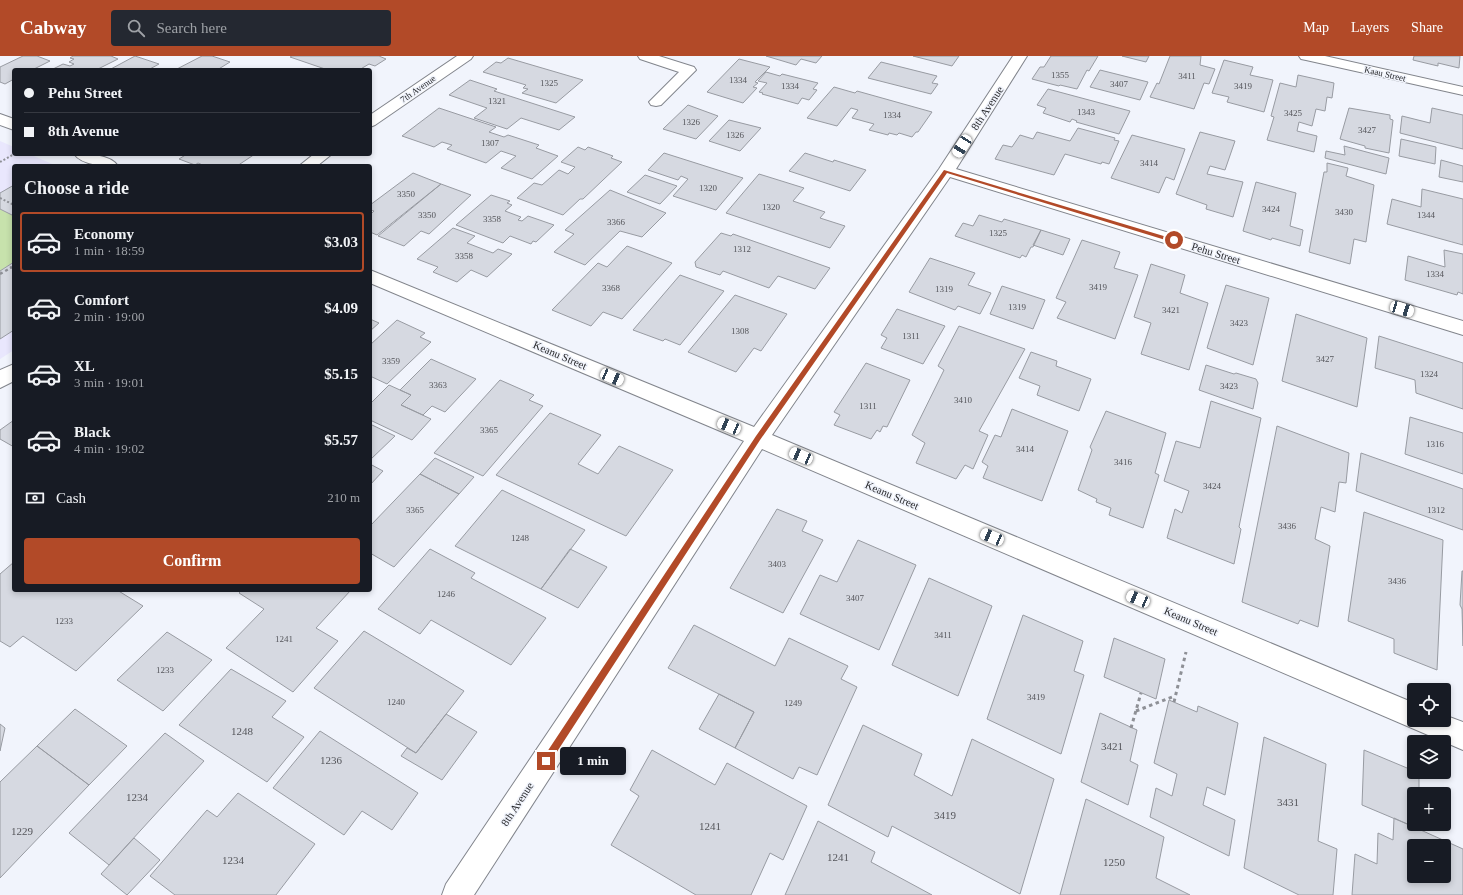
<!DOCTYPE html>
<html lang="en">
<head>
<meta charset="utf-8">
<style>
  body { margin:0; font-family:Georgia,serif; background:#242831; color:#f1f3f6; height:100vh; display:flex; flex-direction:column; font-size:15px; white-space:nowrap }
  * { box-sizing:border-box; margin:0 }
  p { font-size:13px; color:#9ea1a6 }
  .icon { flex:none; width:22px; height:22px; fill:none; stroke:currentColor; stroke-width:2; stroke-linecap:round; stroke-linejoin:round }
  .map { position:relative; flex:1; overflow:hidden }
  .panel { position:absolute; left:12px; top:108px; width:360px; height:428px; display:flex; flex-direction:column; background:#171b24; border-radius:4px; box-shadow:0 2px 6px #0003 }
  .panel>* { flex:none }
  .top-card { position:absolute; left:12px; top:12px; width:360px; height:88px; border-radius:4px; box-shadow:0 2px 6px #0003; display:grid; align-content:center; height:88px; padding:0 12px; background:#171b24 }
  .tools { position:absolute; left:1407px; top:627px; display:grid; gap:8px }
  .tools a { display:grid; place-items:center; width:44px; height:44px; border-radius:4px; background:#171b24; box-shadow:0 2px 6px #0003; font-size:20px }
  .end { position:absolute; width:18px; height:18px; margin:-9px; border:5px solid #b24a28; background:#fff; box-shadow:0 0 0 2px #fff }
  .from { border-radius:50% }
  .bubble { position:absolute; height:28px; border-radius:4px; background:#171b24; box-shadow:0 2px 6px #0003; font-size:13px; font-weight:600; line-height:28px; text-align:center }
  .car { position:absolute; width:12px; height:24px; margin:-12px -6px; border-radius:5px; box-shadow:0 0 3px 1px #0007; background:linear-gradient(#fff 24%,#345 0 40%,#fff 0 76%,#345 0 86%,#fff 0) }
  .top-card b { display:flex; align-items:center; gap:14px; height:38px; font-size:15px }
  .top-card b+b { border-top:1px solid #363941 }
  .top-card i { width:10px; height:10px; background:#f1f3f6 }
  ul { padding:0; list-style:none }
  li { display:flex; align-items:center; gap:12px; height:60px; margin:0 8px 6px; padding:0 4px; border:2px solid transparent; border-radius:4px }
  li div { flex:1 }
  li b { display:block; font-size:15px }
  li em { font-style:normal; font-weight:600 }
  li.selected { border-color:#b24a28 }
  li>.icon { width:36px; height:36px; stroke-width:1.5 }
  h2 { padding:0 12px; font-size:18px; line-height:48px }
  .pay { display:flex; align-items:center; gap:10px; height:44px; padding:0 12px; font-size:15px }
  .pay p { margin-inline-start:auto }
  .button { display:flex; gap:8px; margin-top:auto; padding:8px 12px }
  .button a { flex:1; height:46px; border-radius:4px; background:#b24a28; color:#fff; font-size:16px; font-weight:600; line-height:46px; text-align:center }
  header { display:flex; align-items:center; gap:24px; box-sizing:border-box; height:56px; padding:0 20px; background:#b24a28; color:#fff }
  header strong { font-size:19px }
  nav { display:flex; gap:22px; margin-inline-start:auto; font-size:14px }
  .search { width:280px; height:36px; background:#242831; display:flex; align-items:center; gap:10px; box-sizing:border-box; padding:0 14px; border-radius:4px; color:#9ea1a6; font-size:15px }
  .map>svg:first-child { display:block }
</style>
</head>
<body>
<header>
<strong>Cabway</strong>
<div class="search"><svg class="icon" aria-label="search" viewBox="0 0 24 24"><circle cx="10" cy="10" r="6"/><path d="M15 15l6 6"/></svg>Search here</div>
<nav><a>Map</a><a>Layers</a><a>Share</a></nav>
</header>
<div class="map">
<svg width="1463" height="839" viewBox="0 0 1463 839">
  <rect width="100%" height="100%" fill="#f1f4fc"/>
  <path fill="#e9e7fd" d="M0 85 14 91V98H29L57 110H14V294L0 303Z"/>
  <path fill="#c7e2ac" d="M0 153 14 160V206L0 215Z"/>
  <path fill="#d6d9e1" stroke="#989ba2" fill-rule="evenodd" d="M23 0H37L50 5 32 14H14V23L5 28 0 26V11Z
    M73 0H111L118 3 96 14H51L63 8 70 10 74 8 69 6 74 3 70 2Z
    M135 0 159 8 148 14H109Z
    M202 0H212L230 6 217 14H175Z
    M292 0H379L386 3 375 10 369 8 359 14H328L290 1Z
    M766 0H822L816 7 801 3 796 9Z
    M913 0H959L952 10Z
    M1051 0H1098L1089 15 1087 14 1077 33 1060 29 1059 30 1032 23 1040 11H1044Z
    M1122 0H1149L1146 6Z
    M1170 0H1201L1200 9 1215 13 1209 28 1204 27 1194 53 1150 41 1157 27 1159 28Z
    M1414 0H1460L1459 12 1438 7V10L1413 4Z
    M508 2 583 24 556 47 522 37 528 33 523 32 526 29 483 16 496 6 501 7Z
    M739 3 770 11 755 26 758 27 753 31 757 32 743 47 707 36Z
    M1224 4 1253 11 1250 19 1273 24 1264 56 1227 46 1229 41 1212 37Z
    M881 6 937 20 932 27 938 28 931 38 868 22Z
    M1100 14 1148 26 1140 44 1090 31Z
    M766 16 780 20 782 18 818 27 813 33 817 34 809 44 802 42 798 48 762 38 763 37 759 36 767 27 758 25Z
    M1298 19 1334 27 1332 42 1327 41 1325 55 1316 53 1312 70 1299 66 1297 75 1317 80 1314 96 1267 84 1274 61 1271 60 1280 27 1296 31Z
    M470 24 497 33 494 35 575 61 559 74 521 62 507 73 474 62 487 52 449 39Z
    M834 31 855 37 857 35 932 56 918 76H916L912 81 899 77 897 79 889 77 888 79 869 74 874 68 852 62 858 54 851 52 837 70 807 62Z
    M1048 33 1130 55 1119 78 1076 66 1077 65 1072 63 1070 66 1043 57 1046 52 1037 49Z
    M688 49 718 60 696 83 663 73Z
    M439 52 496 71 489 76 504 81 508 79 539 89 536 92 558 100 532 123 501 112 516 100 501 95 486 107 447 93 452 89 442 86 434 91 402 80Z
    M1349 52 1390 59V63L1393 64 1389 97 1365 92V90L1340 83Z
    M1432 52 1463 59V93L1400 77 1402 60 1430 67Z
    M729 64 761 72 740 95 709 85Z
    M1078 72 1115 82 1114 84 1119 85 1109 108 1102 106 1101 108 1065 98 1054 119 995 103 1003 89 1012 91 1020 79 1033 83 1037 76 1070 85Z
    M1200 76 1235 85 1225 114 1210 110 1207 118 1243 126 1233 161 1206 153 1207 149 1176 138Z
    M1132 79 1185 93 1174 124 1166 121 1159 137 1111 122Z
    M1401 83 1436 91 1435 108 1399 100Z
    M1344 90 1389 102 1386 118 1325 102 1326 95 1345 99Z
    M578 91 585 94 588 91 613 100 611 102 622 106 583 143H580L563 159 517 142 534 127 542 129 559 114 568 118 575 111 561 106Z
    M664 97 743 122 716 154 673 140 688 123 681 120 678 124 648 114Z
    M805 97 833 106 834 104 866 114 850 135 789 115Z
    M187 98H255L237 110H205L198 107 195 109 179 103Z
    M1441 104 1463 110V126L1439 121Z
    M1327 107 1348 112 1346 120 1374 129 1366 186 1354 183 1350 208 1309 196 1324 116H1327Z
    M413 117 441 128 377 179 370 176V159L374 155 370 154V149Z
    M759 118 804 132 793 145 825 156 820 162 845 170 830 192 726 157Z
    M645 119 677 130 660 148 627 136Z
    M1256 126 1296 137 1290 170 1303 174 1300 190 1272 182 1271 184 1243 175Z
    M441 128 471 139 429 178 421 175 404 190 378 180Z
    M14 129V160L0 153V137Z
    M1422 133 1463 143V189L1387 168 1392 143 1421 151Z
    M610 134 666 157 642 181 620 175 585 209 554 196 574 178 565 174Z
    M491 139 510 145 507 147 512 149 505 155 521 161 518 164 522 165 528 160 554 169 536 186 533 185 531 188 510 180 503 187 456 169Z
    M979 159 1002 166 1004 163 1041 174 1033 191H1031L1026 201 1022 199 1020 202 955 180 963 167 973 170Z
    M453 172 475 180 467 187 493 197 498 193 512 198 487 221 471 214 457 226 433 216 438 211 417 203Z
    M1041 174 1070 183 1063 199 1033 189Z
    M721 177 731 180 733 178 830 212 815 233 778 220 769 232 723 215 720 219 696 211 695 206Z
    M1082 184 1120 196 1114 212 1138 219 1115 283 1057 262 1066 246 1056 242Z
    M627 190 672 207 622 263 603 256 591 270 552 254 598 207 607 211Z
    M1444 194 1463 198V238L1458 236 1457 239 1405 224 1408 200 1445 211Z
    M930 202 975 217 968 229 991 237 980 258 958 250 955 254 909 236Z
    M14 206V274L0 283V215Z
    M1151 208 1185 219 1180 237 1208 247 1189 314 1141 298 1151 267 1134 261Z
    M680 219 724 235 680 289 665 283 663 285 633 274Z
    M1226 229 1269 242 1253 309 1207 292Z
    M1002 230 1045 244 1033 273 990 258Z
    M735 239 787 258 761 295 754 292 736 316 688 296Z
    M897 253 945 270 923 308 881 292 887 282 881 279Z
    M1296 258 1367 282 1357 351 1282 325Z
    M370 263 379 267 370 275Z
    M397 264 425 277 420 281 431 286 387 328 370 320V289Z
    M959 270 1025 293 979 375 988 379 973 413 965 409 956 423 916 407 925 387 912 379 944 314 938 310Z
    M1379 280 1463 307V353L1416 337 1415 324 1375 312Z
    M1031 296 1057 305 1056 310 1091 323 1079 355 1037 339 1040 330 1019 322Z
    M431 303 476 323 445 356 432 350 423 359 401 349 411 339 400 334Z
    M866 307 910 324 887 371 883 370 880 376 877 374 871 383 834 369 840 359 834 356Z
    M1206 309 1234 318 1236 317 1256 323 1258 327 1253 353 1199 334Z
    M500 324 534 339 529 344 543 350 483 420 434 397Z
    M389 329 411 339 401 349 431 363 412 384 370 364V348Z
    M1211 345 1261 362 1239 471 1241 473 1234 508 1167 482 1175 453 1182 457 1189 435 1164 425 1176 385 1200 392Z
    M1012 353 1068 375 1042 445 983 422 988 410 982 406 995 379 1001 381Z
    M1106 355 1166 377 1155 417 1159 419 1143 472 1109 459 1111 452 1096 446 1097 443 1078 434 1092 394 1090 391Z
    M550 357 601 379 578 408 598 418 619 390 673 414 626 480 496 419Z
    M1410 361 1463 377V418L1405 398Z
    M14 364V391L0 383V374Z
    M370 368 395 380 370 404Z
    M1277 370 1349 397 1346 427 1339 426 1335 456 1321 451 1315 483 1330 490 1318 571 1300 564 1298 568 1242 546Z
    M1361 397 1463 433V474L1356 435Z
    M435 402 474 421 459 438 420 418Z
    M370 408 383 415 370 429Z
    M420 418 459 438 394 511 370 497V470Z
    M502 434 585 474 541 533 455 490Z
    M777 453 807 465 802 475 823 484 783 557 730 532Z
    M1364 456 1443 484 1437 614 1394 597V583L1348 565Z
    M858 484 916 509 879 594 800 558 820 519 837 526Z
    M430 493 475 517 471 522 546 562 511 609 431 564 420 578 378 553Z
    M570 493 607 511 578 552 541 533Z
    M14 506V534H117L143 550 76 615 23 580 10 591 0 585V518Z
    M1462 515H1463V590L1462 553 1460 549Z
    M929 522 992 550 958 640 892 609Z
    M242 534H351L316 572 338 585 293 636 226 592 264 553 239 537Z
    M1023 559 1083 585 1074 615 1084 619 1061 698 987 663Z
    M694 569 775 610 789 582 848 610 841 623 857 631 817 719 799 711 793 723 735 692 754 656 668 612Z
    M364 575 464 635 416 697 314 632Z
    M167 576 212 604 163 655 117 624Z
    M1114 582 1165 603 1156 643 1104 621Z
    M231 613 286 645 272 661 304 681 267 726 179 669Z
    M719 638 754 656 735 692 699 673Z
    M1169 644 1197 656 1198 650 1238 667 1225 739 1207 731 1203 749 1235 764 1229 800 1150 761 1156 732 1172 740 1177 718 1154 707Z
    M75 653 127 690 89 729 37 690Z
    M1100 657 1137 674 1130 705 1138 709 1128 749 1081 726Z
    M446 658 477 676 442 724 401 700 407 692 416 697Z
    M0 668 5 672 0 695Z
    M863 669 922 698 914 719 952 740 972 683 1054 723 1020 838 892 770 888 781 828 749Z
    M320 675 418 737 392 774 362 755 344 779 273 732Z
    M165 677 204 705 109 809 69 777Z
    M1264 681 1326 708 1318 785 1337 793 1333 839H1299L1244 812Z
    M37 690 89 729 0 822V726Z
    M652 694 715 729 727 707 807 750 783 804 770 797 751 839H696L611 789 639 740 630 734Z
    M1364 694 1419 717V738H1414V768H1419V773L1362 749Z
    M238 737 315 788 276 839H175L150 820 207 754 217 761Z
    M1086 743 1164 781 1156 822 1190 839H1060Z
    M1394 762 1463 793V839H1352L1355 798 1377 808 1378 777 1393 784ZM1414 790H1444V820H1414Z
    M818 765 875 796 871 806 932 839H785Z
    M134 782 160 804 127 839 101 818Z"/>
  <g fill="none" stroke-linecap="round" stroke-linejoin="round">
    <g stroke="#82858c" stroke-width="2">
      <path id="minor" d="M457 0H473L471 3 375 69 370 71V59Z
        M638 0H659L694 11 696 14 661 49 656 50 651 49 649 46 679 16 640 3Z
        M1013 0H1027L956 113 1463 265V279L950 121 772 379 1414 647V664H1444V659L1463 666V694L762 393 474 839H442L446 828 744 385 370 227V214L754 371 939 113Z
        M1299 0H1325L1463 31V39L1306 4 1301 3Z
        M0 58 14 63V74L0 69Z
        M74 98C87 98 110 98 118 110 105 110 83 110 74 98Z
        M314 98H332L317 110H299Z
        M14 308V325L0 332V314Z"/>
    </g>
    <path stroke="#8e9096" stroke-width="2" stroke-dasharray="2 2" stroke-linecap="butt" d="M0 106 14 98
      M0 142 14 149
      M10 212 14 210"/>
    <path stroke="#8e9096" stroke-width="2.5" stroke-dasharray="3 3" stroke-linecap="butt" d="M0 218 12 211"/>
    <path stroke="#8e9096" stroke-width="3" stroke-dasharray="3.5 3.5" stroke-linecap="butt" d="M1174 646 1186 596
      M1136 655 1175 640
      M1131 672 1141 637"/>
    <use href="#minor" fill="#fff" fill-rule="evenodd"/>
  </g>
  <path fill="#b24a28" d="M944 114 1177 184 1172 186 947 117 760 384 549 708H543V702L756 380Z"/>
  <g text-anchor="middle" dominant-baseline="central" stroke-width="3" stroke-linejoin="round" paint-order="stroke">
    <g font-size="9" fill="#2a2b2e" stroke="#f1f4fc">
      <text transform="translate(1385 18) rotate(13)">Kaau Street</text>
      <text transform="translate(418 33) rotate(-35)">7th Avenue</text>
    </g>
    <g font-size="9" fill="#55565b">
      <text x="1060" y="19">1355</text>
      <text x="1187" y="20">3411</text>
      <text x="738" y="24">1334</text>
      <text x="549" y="27">1325</text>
      <text x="1119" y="28">3407</text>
      <text x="790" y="30">1334</text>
      <text x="1243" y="30">3419</text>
      <text x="497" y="45">1321</text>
      <text x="1086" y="56">1343</text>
      <text x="1293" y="57">3425</text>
      <text x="892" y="59">1334</text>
      <text x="691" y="66">1326</text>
      <text x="1367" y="74">3427</text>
      <text x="735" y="79">1326</text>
      <text x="490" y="87">1307</text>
      <text x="1149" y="107">3414</text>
      <text x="708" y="132">1320</text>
      <text x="406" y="138">3350</text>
      <text x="771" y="151">1320</text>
      <text x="1271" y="153">3424</text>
      <text x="1344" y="156">3430</text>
      <text x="427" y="159">3350</text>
      <text x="1426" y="159">1344</text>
      <text x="492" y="163">3358</text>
      <text x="616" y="166">3366</text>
      <text x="998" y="177">1325</text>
      <text x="742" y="193">1312</text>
      <text x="464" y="200">3358</text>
      <text x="1435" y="218">1334</text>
      <text x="1098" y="231">3419</text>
      <text x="611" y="232">3368</text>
      <text x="944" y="233">1319</text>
      <text x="1017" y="251">1319</text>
      <text x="1171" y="254">3421</text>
      <text x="1239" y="267">3423</text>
      <text x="740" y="275">1308</text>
      <text x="911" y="280">1311</text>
      <text x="1325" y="303">3427</text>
      <text x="391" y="305">3359</text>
      <text x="1429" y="318">1324</text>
      <text x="438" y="329">3363</text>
      <text x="1229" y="330">3423</text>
      <text x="963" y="344">3410</text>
      <text x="868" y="350">1311</text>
      <text x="489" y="374">3365</text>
      <text x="1435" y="388">1316</text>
      <text x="1025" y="393">3414</text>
      <text x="1123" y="406">3416</text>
      <text x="1212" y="430">3424</text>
      <text x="415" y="454">3365</text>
      <text x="1436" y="454">1312</text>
      <text x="1287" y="470">3436</text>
      <text x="520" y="482">1248</text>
      <text x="777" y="508">3403</text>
      <text x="1397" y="525">3436</text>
      <text x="446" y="538">1246</text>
      <text x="855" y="542">3407</text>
      <text x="64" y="565">1233</text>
      <text x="943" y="579">3411</text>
      <text x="284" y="583">1241</text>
      <text x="165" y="614">1233</text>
      <text x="1036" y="641">3419</text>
      <text x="396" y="646">1240</text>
      <text x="793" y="647">1249</text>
    </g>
    <g font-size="11" fill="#2a2b2e" stroke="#f1f4fc">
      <text transform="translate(987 52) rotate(-57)">8th Avenue</text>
      <text transform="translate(1216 197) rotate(17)">Pehu Street</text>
      <text transform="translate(560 299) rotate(23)">Keanu Street</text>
      <text transform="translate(892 439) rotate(23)">Keanu Street</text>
      <text transform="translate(1191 565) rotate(23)">Keanu Street</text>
      <text transform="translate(517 748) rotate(-57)">8th Avenue</text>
    </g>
    <g font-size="11" fill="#55565b">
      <text x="242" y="675">1248</text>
      <text x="1112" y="690">3421</text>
      <text x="331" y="704">1236</text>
      <text x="137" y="741">1234</text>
      <text x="1288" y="746">3431</text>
      <text x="945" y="759">3419</text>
      <text x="710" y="770">1241</text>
      <text x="22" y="775">1229</text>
      <text x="838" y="801">1241</text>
      <text x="233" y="804">1234</text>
      <text x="1114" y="806">1250</text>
    </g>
  </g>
</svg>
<div class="tools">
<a><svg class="icon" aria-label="locate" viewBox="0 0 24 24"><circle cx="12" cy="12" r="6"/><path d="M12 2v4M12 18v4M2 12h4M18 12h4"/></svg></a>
<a><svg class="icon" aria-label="layers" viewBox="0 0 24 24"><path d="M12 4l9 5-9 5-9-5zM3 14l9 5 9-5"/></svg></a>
<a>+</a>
<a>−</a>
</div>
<i class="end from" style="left:1174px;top:184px"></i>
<i class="end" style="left:546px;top:705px"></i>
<div class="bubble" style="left:560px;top:691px;width:66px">1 min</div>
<i class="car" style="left:962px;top:90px;rotate:213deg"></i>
<i class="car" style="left:1402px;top:253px;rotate:107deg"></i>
<i class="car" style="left:612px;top:321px;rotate:113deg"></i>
<i class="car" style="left:729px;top:370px;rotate:293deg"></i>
<i class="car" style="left:801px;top:400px;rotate:293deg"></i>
<i class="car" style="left:992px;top:481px;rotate:293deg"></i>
<i class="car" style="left:1138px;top:543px;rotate:293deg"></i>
<div class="top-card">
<b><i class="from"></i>Pehu Street</b>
<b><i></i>8th Avenue</b>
</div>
<section class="panel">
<h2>Choose a ride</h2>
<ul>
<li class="selected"><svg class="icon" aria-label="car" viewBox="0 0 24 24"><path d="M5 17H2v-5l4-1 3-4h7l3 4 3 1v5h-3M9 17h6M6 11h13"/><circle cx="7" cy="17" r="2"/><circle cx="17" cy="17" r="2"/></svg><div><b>Economy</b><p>1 min · 18:59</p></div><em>$3.03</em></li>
<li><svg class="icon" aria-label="car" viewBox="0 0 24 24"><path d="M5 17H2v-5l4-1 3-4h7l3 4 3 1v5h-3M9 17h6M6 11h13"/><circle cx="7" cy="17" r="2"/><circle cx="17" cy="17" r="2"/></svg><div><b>Comfort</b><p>2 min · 19:00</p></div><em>$4.09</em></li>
<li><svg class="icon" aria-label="car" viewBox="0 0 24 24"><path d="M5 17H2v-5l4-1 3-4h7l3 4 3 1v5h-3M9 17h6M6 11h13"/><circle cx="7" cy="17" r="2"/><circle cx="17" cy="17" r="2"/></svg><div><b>XL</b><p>3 min · 19:01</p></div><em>$5.15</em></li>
<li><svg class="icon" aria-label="car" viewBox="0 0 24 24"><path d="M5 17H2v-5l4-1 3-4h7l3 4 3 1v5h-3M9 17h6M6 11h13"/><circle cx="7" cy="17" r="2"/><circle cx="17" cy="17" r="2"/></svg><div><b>Black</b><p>4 min · 19:02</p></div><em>$5.57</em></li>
</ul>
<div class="pay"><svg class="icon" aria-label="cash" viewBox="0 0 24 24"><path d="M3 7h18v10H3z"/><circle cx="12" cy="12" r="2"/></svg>Cash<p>210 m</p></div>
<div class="button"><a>Confirm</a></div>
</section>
</div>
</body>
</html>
